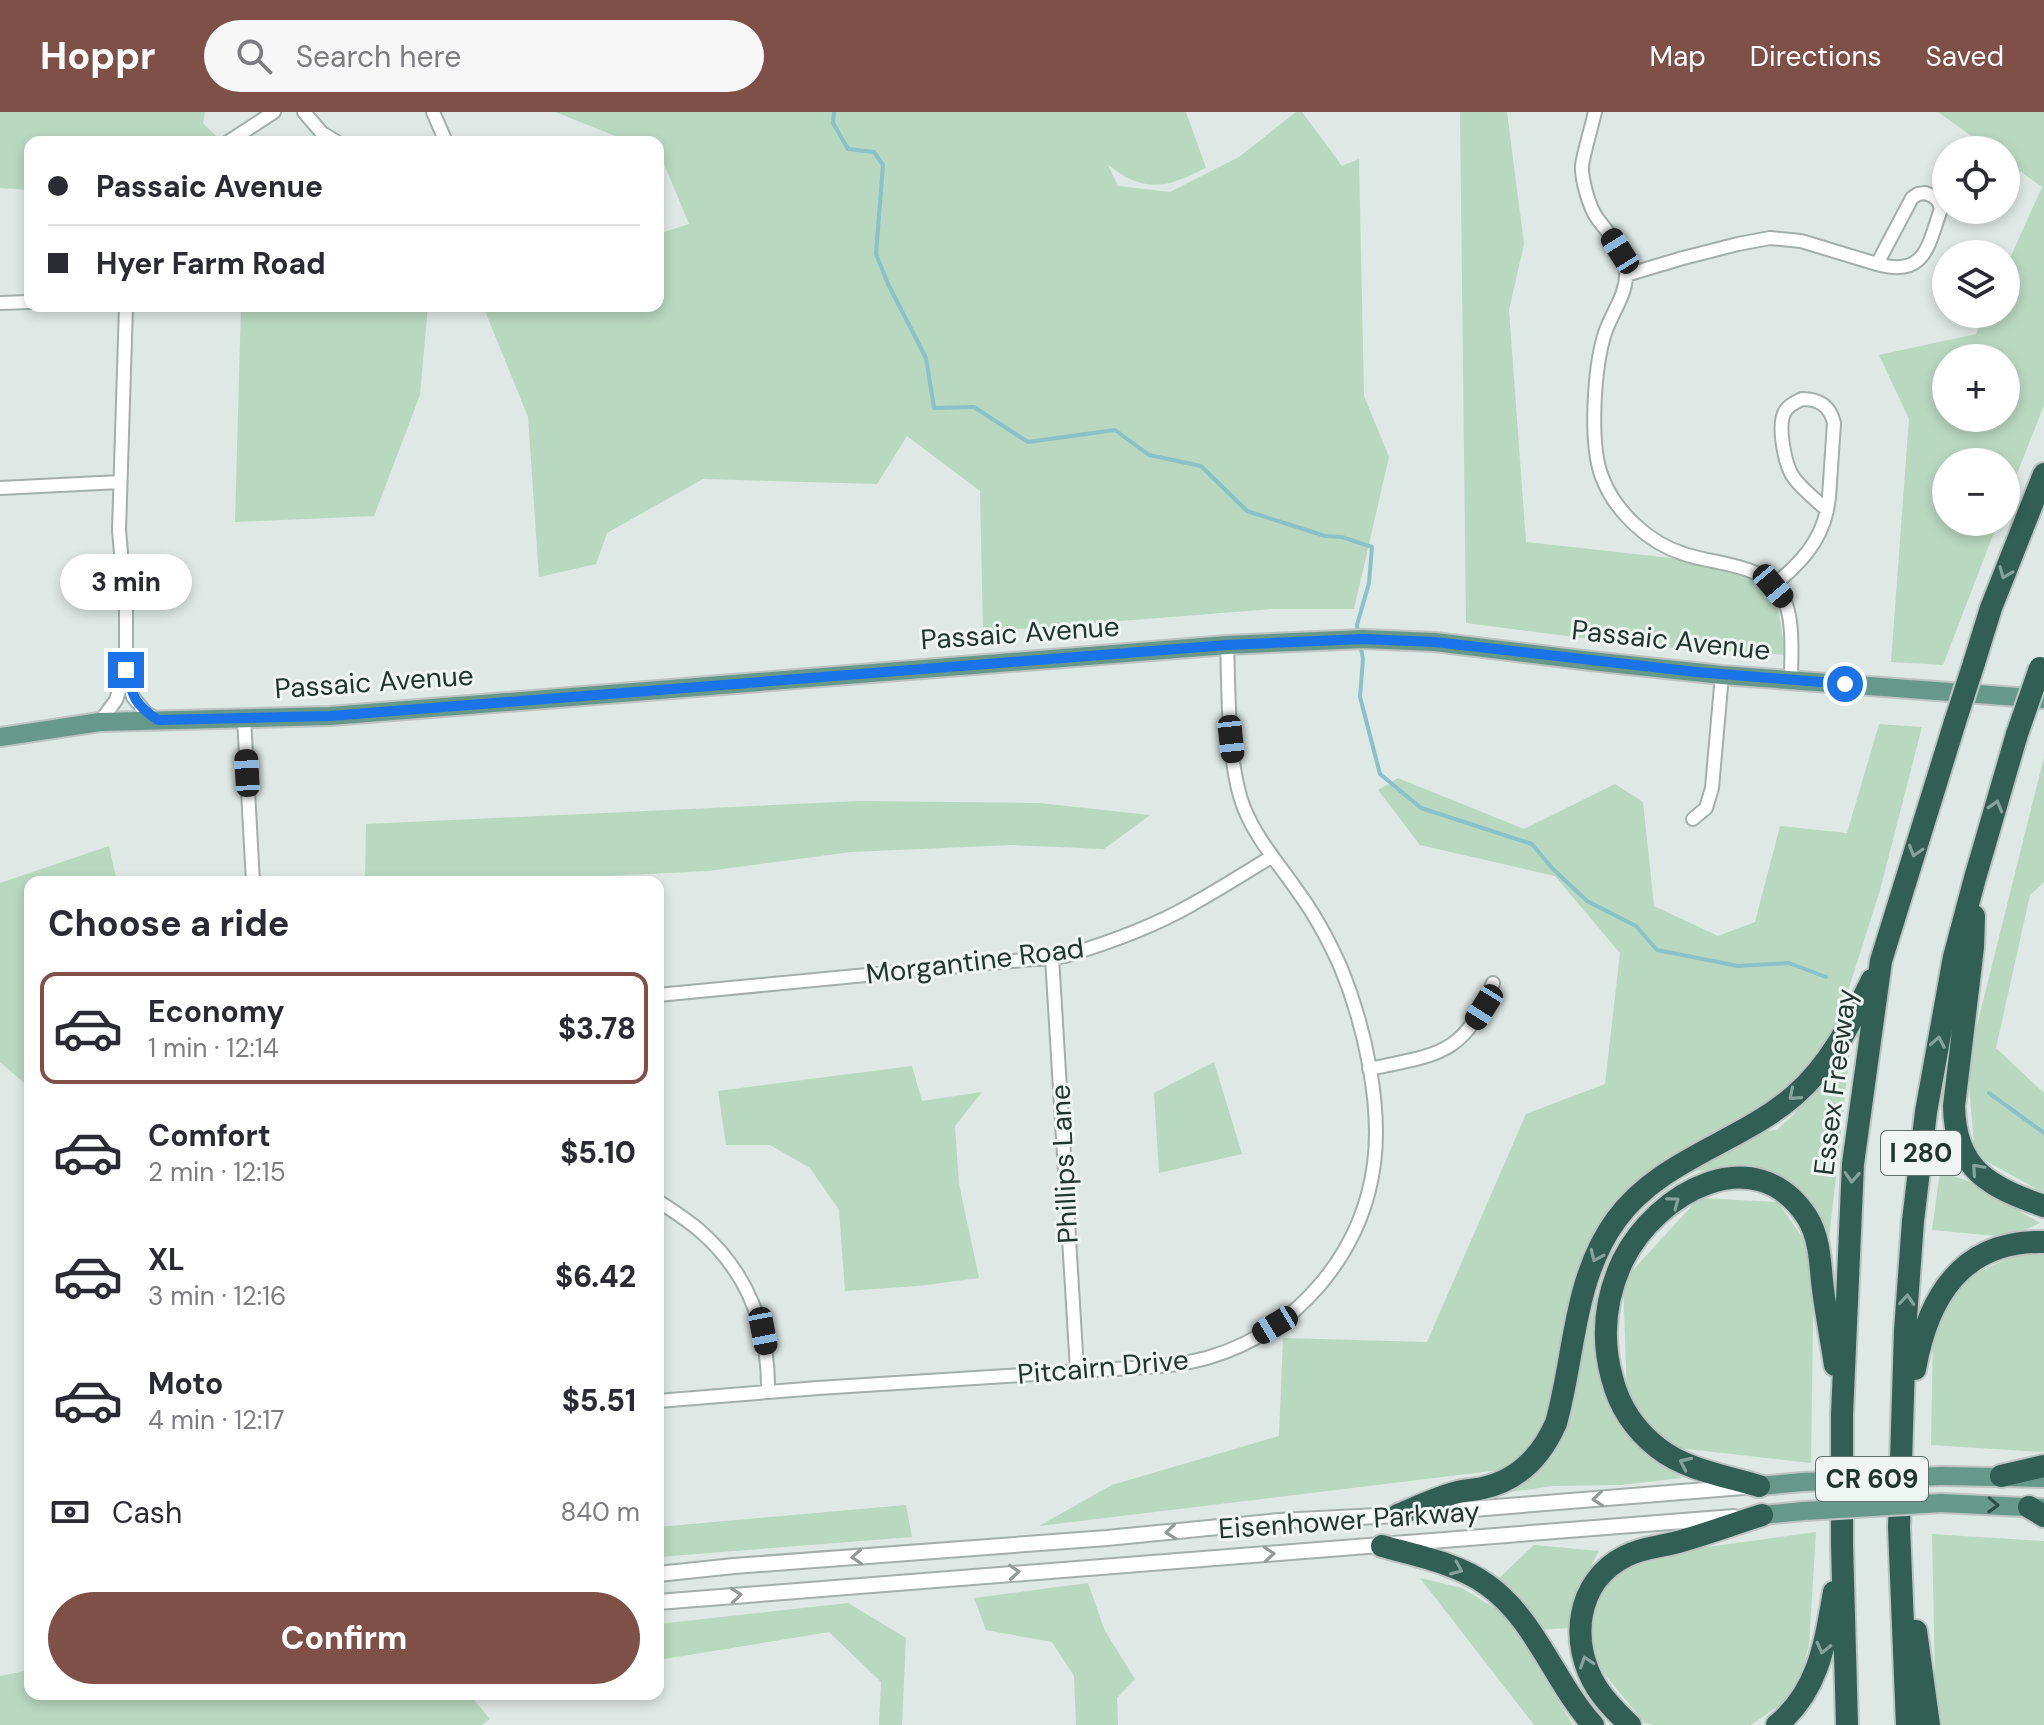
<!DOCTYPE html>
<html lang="en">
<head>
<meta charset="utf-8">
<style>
  body { margin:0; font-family:"DM Sans",sans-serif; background:#f7f7f7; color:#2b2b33; height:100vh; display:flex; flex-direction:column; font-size:30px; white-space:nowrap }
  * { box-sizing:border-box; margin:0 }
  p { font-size:26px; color:#7c7c81 }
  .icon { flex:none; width:44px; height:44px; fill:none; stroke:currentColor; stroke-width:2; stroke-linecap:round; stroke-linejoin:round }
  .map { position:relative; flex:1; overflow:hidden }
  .details { position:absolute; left:24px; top:764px; width:640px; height:824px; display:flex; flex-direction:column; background:#fff; border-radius:16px; box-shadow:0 4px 12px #0003 }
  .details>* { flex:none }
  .hud { position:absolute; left:24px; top:24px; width:640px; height:176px; border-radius:16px; box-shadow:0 4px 12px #0003; display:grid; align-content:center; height:176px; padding:0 24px; background:#fff }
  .tools { position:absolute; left:1932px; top:24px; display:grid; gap:16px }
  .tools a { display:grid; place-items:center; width:88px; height:88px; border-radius:50%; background:#fff; box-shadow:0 4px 12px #0003; font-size:40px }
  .end { position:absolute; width:36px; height:36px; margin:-18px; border:10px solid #1a73e8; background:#fff; box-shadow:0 0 0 4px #fff }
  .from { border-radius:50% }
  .bubble { position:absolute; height:56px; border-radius:28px; background:#fff; box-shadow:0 4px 12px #0003; font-size:26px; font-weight:800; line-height:56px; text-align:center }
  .car { position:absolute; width:24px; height:48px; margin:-24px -12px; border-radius:10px; box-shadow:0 0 6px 2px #0007; background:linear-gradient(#222 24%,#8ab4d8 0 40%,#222 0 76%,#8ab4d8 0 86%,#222 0) }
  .hud b { display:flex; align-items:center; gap:28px; height:76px; font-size:30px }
  .hud b+b { border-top:2px solid #e1e1e2 }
  .hud i { width:20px; height:20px; background:#2b2b33 }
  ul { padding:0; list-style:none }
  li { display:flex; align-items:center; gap:24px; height:112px; margin:0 16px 12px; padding:0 8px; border:4px solid transparent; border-radius:16px }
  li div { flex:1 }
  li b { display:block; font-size:30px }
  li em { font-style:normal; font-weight:800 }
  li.active { border-color:#7e5048 }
  li>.icon { width:72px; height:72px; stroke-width:1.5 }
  h2 { padding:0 24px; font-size:36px; line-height:96px }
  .pay { display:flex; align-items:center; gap:20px; height:88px; padding:0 24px; font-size:30px }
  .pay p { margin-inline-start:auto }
  .button { display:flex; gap:16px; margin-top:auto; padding:16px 24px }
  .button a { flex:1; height:92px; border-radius:48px; background:#7e5048; color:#fff; font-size:32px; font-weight:800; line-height:92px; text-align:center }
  header { display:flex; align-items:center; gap:48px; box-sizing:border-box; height:112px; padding:0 40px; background:#7e5048; color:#fff }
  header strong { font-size:38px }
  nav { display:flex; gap:44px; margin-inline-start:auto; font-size:28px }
  .search { width:560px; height:72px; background:#f7f7f7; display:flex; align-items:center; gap:20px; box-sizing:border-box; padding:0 28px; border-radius:44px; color:#7c7c81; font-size:30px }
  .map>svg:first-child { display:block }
</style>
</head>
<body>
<header>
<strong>Hoppr</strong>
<div class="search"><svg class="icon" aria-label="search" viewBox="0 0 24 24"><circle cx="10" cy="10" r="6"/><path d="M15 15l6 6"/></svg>Search here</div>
<nav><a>Map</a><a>Directions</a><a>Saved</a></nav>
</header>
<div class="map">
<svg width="2044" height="1613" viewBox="0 0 2044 1613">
  <rect width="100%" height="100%" fill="#dee8e4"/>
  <path fill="#b9d8c0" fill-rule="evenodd" d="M0 0H205L203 11 222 30H30V78L0 76Z
    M555 0H1186L1206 56C1178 69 1160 80 1130 67 1122 64 1115 57 1108 53L1118 74 1170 80 1239 45 1296 0H1302L1342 54 1359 47 1364 284 1389 345 1354 497H1272L983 520 980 379 907 324 877 372 703 367 607 421 596 452 539 465 528 305 483 194H658V122L689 112 660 42 658 41V30H630Z
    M1460 0H1507L1524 132 1509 198 1526 430 1771 457 1786 543 1645 534 1466 511Z
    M1938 0H2044V293L2006 390V350H1946V410H1998L1943 553 1891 550 1909 307 1879 243 1976 222 1985 202H2006V155L2042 75 2006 49V38H1991ZM1946 246H2006V306H1946Z
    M241 194H428L420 283 374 404 235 410Z
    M1879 612 1922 615 1880 778 1836 917 1779 986 1616 1095 1547 1310 1508 1357 1039 1414 1112 1373 1279 1324 1283 1226 1427 1230 1526 1002 1605 972 1620 841 1555 764 1420 733 1378 678 1398 666 1524 717 1615 672 1643 690 1654 794 1718 824 1755 810 1780 714 1847 721Z
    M2044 645V770L2030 783 1996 936 2044 981V1081L1975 1043 1967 953Z
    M859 689 1039 691 1150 703 1104 737 1012 733 851 740 708 759 564 766 537 770H365L366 712Z
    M109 734 117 770H30V976L0 950V771Z
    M1850 938 1828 1136 1814 1103 1729 1058 1686 1059 1758 1020 1777 1018 1792 1004Z
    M1214 950 1242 1042 1159 1061 1154 981Z
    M912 954 922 989 982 980 955 1014 959 1072 979 1166 918 1174 845 1179 839 1098 810 1056 770 1033H726L718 979Z
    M1940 1060 1968 1069 2040 1111 2008 1125 1932 1118Z
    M1699 1086 1778 1090 1813 1141 1816 1164 1813 1209 1811 1351 1670 1335 1627 1284 1623 1169Z
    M2027 1137 2044 1142V1340L1931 1333 1933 1223 1959 1170Z
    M1597 1180 1598 1250 1611 1288 1643 1339 1682 1366 1621 1373 1553 1374 1511 1380 1547 1349 1577 1263Z
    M906 1393 912 1425 658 1445V1415Z
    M1816 1420 1809 1533 1796 1582 1751 1613H1655L1645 1611 1590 1545 1598 1478 1641 1444Z
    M1932 1422 2044 1429V1613H1938L1935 1567Z
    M1534 1433 1599 1439 1580 1476 1569 1516 1535 1518 1524 1491 1497 1468Z
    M1420 1466 1462 1476 1506 1503 1573 1613H1534Z
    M1088 1471 1105 1519 1135 1567 1117 1586 1118 1613H1076L1074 1564 1052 1530 986 1518 974 1486Z
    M848 1491 906 1526 902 1613H879L881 1570 829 1520 658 1548V1512Z
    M30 1558V1582H469L490 1607 482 1613H0V1564Z"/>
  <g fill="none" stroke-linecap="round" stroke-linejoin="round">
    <path stroke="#8bc1c8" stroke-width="4" d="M834 0 833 11 848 37 874 40 883 53 876 142 888 172 926 246 934 296 974 295 1028 330 1115 318 1149 343 1201 354 1247 399 1325 424 1342 425 1372 435 1369 471 1357 513 1358 523
      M1360 531 1363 547 1360 585 1380 662 1421 696 1532 732 1552 756 1587 789 1636 814 1657 838 1738 854 1789 851 1826 865
      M1989 981 2044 1021"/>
    <g stroke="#a2afaa" stroke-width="16">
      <path id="minor" d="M304 0 322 21 337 30
        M433 0 446 30
        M1595 0C1591 17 1585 36 1582 53 1581 66 1589 95 1597 106 1608 121 1625 138 1626 158 1628 181 1612 200 1605 221 1594 255 1589 332 1602 365 1615 400 1649 431 1684 442 1719 454 1767 450 1785 490 1794 511 1791 545 1791 568
        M228 30 274 0
        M1925 81C1935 84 1939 88 1941 97 1928 133 1926 166 1877 152L1912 86 1918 82Z
        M1626 163 1683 146 1738 132 1770 126 1801 129 1877 152
        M0 191 30 190
        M126 194 119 418 126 499V558L133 585 146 601 158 608
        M1802 287C1819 287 1830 294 1834 311L1829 385 1827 398C1816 388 1803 378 1794 366 1785 354 1776 311 1786 298 1790 292 1796 290 1802 287Z
        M0 376 120 370
        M1773 474C1798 453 1820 432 1827 398
        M244 606 253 770
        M100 610 116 588 125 561
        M1693 707 1706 696 1712 676 1722 563
        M1052 845 1077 1258
        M658 883 1065 844C1108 831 1151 816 1191 793 1218 778 1245 761 1271 745
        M1369 957C1439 942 1464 944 1493 871
        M658 1089C672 1098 686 1107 699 1118 748 1160 769 1217 768 1280
        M658 1289 818 1276 1162 1254C1178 1252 1194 1250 1210 1245 1297 1219 1362 1142 1374 1052 1382 992 1364 912 1341 856 1329 829 1314 801 1296 777 1278 751 1256 726 1244 696 1227 653 1229 580 1227 533"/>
    </g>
    <g stroke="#a2afaa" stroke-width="18">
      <path id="tertiary" d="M658 1462 734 1454 1107 1426 1279 1409 1398 1403 1743 1375
        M658 1490C1017 1460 1376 1435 1734 1405"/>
    </g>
    <g stroke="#bdc3c1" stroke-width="22">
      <path id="primary" d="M0 625 100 610 330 604 1227 533 1363 527 1435 530 1591 549 1722 563 2044 587
        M1941 1364 2044 1366
        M1759 1374 1803 1370
        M1941 1391 2042 1396
        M1762 1403 1804 1399"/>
    </g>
    <g stroke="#bdc3c1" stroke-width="26">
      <path id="motorway" d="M1974 551 1991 496 2044 362
        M1974 804 1973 835 1954 994C1955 1058 1990 1075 2044 1094
        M1915 1257C1928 1185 1962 1128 2044 1130
        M2001 1364 2044 1354
        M1759 1374C1726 1364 1686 1358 1658 1336 1635 1318 1619 1294 1612 1266 1601 1226 1605 1186 1623 1148 1656 1081 1755 1025 1807 1105 1819 1124 1820 1148 1822 1169 1825 1197 1831 1226 1835 1253
        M2029 1395 2044 1404
        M1398 1403C1417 1395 1438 1385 1458 1380 1466 1378 1475 1378 1483 1376 1519 1368 1542 1343 1556 1311 1575 1244 1573 1167 1616 1108 1660 1047 1740 1031 1795 983 1831 952 1851 910 1872 868
        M1382 1434C1417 1444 1456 1451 1486 1472 1535 1506 1554 1570 1593 1613
        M1916 1519 1929 1613
        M1630 1613C1618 1602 1606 1590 1597 1576 1569 1532 1575 1469 1626 1444 1641 1436 1658 1435 1674 1431 1704 1423 1733 1412 1762 1403
        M1777 1613C1819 1578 1825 1531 1834 1480
        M1847 1613 1842 1432V1303L1853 1052 1881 849 1955 610
        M1907 1613 1899 1415 1905 1219 1913 1109 1926 1000 1954 845 1975 766 2017 622"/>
    </g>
    <use href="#minor" stroke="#fff" stroke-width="12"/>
    <use href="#tertiary" stroke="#fff" stroke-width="14"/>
    <use href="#primary" stroke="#67998b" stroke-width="18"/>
    <use href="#motorway" stroke="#315f54" stroke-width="22"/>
    <g stroke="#bdc3c1" stroke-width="22" stroke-linecap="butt">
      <path id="primary-bridge" d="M1803 1370 1941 1364
        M1804 1399 1941 1391"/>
    </g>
    <g stroke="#bdc3c1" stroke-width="26" stroke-linecap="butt">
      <path id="motorway-bridge" d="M1955 610 1974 551
        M2017 622 2040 556"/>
    </g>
    <use href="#primary-bridge" stroke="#67998b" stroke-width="18"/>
    <use href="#motorway-bridge" stroke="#315f54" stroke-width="22"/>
  </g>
  <defs><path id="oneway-chevron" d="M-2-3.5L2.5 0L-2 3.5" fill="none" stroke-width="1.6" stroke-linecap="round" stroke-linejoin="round" transform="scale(2)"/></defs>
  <g stroke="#86a29b">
    <use href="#oneway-chevron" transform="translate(2005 461) rotate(112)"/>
    <use href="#oneway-chevron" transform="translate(1996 694) rotate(-74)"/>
    <use href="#oneway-chevron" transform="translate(1915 739) rotate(107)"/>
    <use href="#oneway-chevron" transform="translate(1938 930) rotate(-80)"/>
    <use href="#oneway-chevron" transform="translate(1794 983) rotate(139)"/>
    <use href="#oneway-chevron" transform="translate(1977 1057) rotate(-132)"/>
    <use href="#oneway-chevron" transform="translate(1852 1065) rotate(93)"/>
    <use href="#oneway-chevron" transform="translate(1674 1090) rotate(-37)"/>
    <use href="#oneway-chevron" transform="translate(1596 1144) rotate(114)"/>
    <use href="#oneway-chevron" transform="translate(1907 1188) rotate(-86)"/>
    <use href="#oneway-chevron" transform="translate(1685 1351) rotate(-155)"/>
    <use href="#oneway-chevron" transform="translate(1457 1457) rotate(23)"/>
    <use href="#oneway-chevron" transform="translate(1823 1536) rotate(103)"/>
    <use href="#oneway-chevron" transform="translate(1586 1550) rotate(-108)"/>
  </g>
  <g stroke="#909a98">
    <use href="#oneway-chevron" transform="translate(1598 1387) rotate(175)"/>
    <use href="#oneway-chevron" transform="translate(1171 1420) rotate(174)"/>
    <use href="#oneway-chevron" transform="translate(1269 1442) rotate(-4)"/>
    <use href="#oneway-chevron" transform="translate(857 1445) rotate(176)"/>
    <use href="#oneway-chevron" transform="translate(1014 1460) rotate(-4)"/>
    <use href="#oneway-chevron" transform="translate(736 1483) rotate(-5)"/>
  </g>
  <use stroke="#334f47" href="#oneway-chevron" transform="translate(1993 1393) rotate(2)"/>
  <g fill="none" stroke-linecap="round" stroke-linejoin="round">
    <path stroke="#1a73e8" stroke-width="10" d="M126 558C132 584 135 593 158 608L330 604 1227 533 1363 527 1435 530 1696 560 1845 572"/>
  </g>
  <g text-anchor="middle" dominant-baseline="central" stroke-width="6" stroke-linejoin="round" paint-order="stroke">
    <g fill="#eef5f2" stroke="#5f6f6a" stroke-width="2">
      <rect x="1881" y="1019" width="80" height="44" rx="6"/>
      <rect x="1816" y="1345" width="112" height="44" rx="6"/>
    </g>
    <g font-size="26" font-weight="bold" fill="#223630">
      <text x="1921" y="1041">I 280</text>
      <text x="1872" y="1367">CR 609</text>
    </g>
    <g font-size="28" fill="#223630" stroke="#eef5f2">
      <text transform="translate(1020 521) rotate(-4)">Passaic Avenue</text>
      <text transform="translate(1671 528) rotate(6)">Passaic Avenue</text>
      <text transform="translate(374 570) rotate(-4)">Passaic Avenue</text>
      <text transform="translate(975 849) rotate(-7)">Morgantine Road</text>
      <text transform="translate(1835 970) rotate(-83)">Essex Freeway</text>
      <text transform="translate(1064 1052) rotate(-93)">Phillips Lane</text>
      <text transform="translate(1103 1255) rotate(-5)">Pitcairn Drive</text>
      <text transform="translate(1349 1408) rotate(-4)">Eisenhower Parkway</text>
    </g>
  </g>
</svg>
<div class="tools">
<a><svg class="icon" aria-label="locate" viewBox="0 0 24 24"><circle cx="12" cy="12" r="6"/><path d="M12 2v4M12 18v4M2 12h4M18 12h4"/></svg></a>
<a><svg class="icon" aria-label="layers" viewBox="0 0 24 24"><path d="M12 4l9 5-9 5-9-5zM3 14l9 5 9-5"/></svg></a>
<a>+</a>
<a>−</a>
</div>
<i class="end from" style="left:1845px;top:572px"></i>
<i class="end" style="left:126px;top:558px"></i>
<div class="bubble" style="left:60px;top:442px;width:132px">3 min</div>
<i class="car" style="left:1620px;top:139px;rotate:328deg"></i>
<i class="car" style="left:1773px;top:474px;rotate:140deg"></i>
<i class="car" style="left:1231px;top:627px;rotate:174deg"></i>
<i class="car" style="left:247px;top:661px;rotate:357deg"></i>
<i class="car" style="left:1484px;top:895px;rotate:212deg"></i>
<i class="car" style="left:1275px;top:1213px;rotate:239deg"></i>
<i class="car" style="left:763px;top:1219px;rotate:169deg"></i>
<div class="hud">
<b><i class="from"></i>Passaic Avenue</b>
<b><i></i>Hyer Farm Road</b>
</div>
<section class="details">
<h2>Choose a ride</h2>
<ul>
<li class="active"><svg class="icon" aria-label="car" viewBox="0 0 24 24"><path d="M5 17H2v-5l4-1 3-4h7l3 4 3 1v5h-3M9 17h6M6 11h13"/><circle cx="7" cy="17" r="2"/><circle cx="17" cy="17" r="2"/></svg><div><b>Economy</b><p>1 min · 12:14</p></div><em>$3.78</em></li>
<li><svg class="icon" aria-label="car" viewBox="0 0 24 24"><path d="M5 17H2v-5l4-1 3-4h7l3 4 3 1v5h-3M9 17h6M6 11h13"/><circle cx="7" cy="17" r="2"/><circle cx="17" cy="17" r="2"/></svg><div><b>Comfort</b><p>2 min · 12:15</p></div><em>$5.10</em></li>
<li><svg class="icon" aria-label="car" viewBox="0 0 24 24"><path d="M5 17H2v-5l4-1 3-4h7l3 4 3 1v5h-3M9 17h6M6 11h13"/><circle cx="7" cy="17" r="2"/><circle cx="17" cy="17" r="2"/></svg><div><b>XL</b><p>3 min · 12:16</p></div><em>$6.42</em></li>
<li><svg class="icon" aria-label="car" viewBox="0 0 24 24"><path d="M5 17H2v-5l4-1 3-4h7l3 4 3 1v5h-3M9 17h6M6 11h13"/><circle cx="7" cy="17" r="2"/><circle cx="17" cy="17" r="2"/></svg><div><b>Moto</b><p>4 min · 12:17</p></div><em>$5.51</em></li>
</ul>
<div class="pay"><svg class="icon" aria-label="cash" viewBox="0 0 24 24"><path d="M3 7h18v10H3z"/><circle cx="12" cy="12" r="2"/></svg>Cash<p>840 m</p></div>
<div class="button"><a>Confirm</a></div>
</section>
</div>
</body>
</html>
